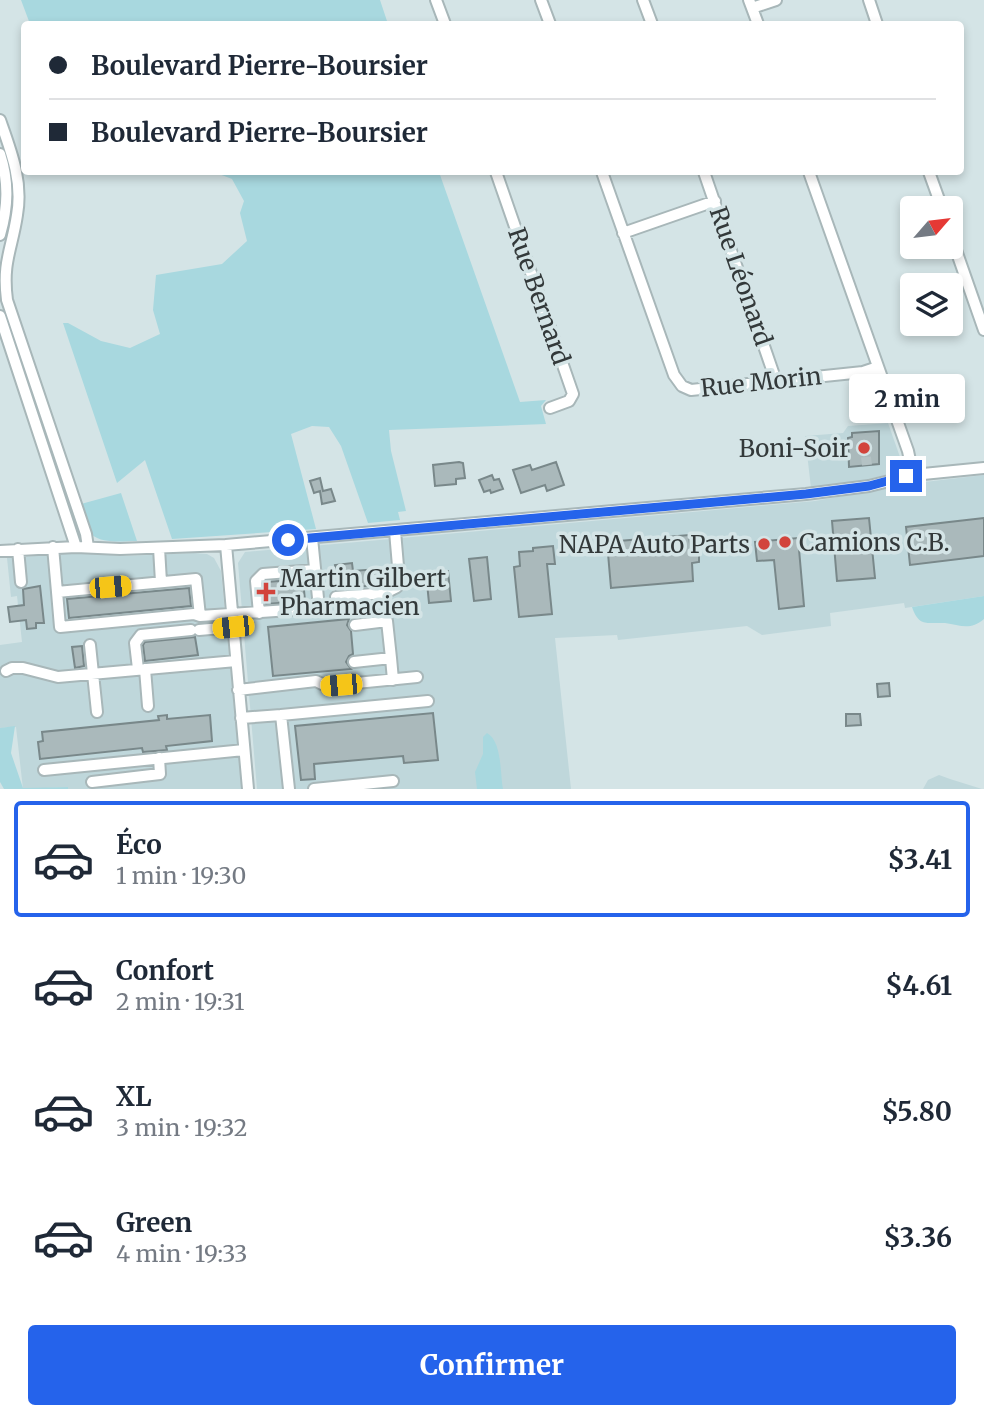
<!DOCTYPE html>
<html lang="fr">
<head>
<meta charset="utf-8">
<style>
  body { margin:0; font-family:Merriweather,serif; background:#f2f2f3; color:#1f2937; height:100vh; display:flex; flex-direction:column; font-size:26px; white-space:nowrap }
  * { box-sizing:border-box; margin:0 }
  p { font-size:23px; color:#747a83 }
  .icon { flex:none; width:38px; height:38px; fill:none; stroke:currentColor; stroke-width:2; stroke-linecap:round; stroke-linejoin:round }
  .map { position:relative; height:789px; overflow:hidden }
  .side { display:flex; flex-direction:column; background:#fff; flex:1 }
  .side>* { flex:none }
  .guide { position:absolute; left:21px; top:21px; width:943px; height:154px; border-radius:7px; box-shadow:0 4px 10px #0003; display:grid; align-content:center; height:154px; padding:0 28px; background:#fff }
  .needle { width:46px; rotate:62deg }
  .controls { position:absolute; left:900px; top:196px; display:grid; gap:14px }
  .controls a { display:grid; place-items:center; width:63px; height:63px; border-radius:7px; background:#fff; box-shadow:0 4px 10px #0003; font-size:35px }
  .end { position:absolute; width:32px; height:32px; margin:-16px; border:9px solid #2563eb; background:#fff; box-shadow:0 0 0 4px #fff }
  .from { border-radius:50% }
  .bubble { position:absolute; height:49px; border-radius:7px; background:#fff; box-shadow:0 4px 10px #0003; font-size:23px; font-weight:700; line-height:49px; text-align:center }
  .car { position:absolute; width:21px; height:42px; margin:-21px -10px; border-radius:9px; box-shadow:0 0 5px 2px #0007; background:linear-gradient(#f5c518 24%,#345 0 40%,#f5c518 0 76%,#345 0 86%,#f5c518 0) }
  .guide b { display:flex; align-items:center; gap:24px; height:66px; font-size:26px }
  .guide b+b { border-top:2px solid #e0e1e3 }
  .guide i { width:18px; height:18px; background:#1f2937 }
  ul { padding:12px 0 0; list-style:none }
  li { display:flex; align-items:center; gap:21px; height:116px; margin:0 14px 10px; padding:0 14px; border:4px solid transparent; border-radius:7px }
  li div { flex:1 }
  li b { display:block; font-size:26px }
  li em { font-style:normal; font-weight:700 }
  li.current { border-color:#2563eb }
  li>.icon { width:63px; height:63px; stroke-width:1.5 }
  .action { display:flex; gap:14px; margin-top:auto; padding:14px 28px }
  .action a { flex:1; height:80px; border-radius:7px; background:#2563eb; color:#fff; font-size:28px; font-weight:700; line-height:80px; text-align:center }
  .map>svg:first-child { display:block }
</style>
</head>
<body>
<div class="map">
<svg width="984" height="789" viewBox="0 0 984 789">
  <rect width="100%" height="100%" fill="#d4e4e6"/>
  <path fill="#bfd7db" d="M888 423 900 457 899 463 891 471 892 473 855 483 811 488 805 436 843 433 848 426Z
    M984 475V596L905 608 904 603 830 613 831 626 762 635 747 626 618 640 617 635 555 638 571 789H257L238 563 245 552 815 501 916 483Z
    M76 553 128 556 194 553 207 554 214 558 221 571 242 789H68V787L23 789 16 727 0 728V645L22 642 17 596 11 597 7 558Z
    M939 775 950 779 982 789H923L928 780Z"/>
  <path fill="#a8d8df" d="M21 0H380L388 24H30Z
    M214 172H439L520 402 546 400 541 406 546 424 389 430 391 451 406 511 398 512 400 520 368 523 341 446 329 427 312 426 291 434 316 529 172 539 145 460 117 483 63 323H68L101 341 130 348 160 334 153 310 156 275 222 264 247 241 240 213 244 201 232 179Z
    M121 493 137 541C122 541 104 544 92 535L81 504Z
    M984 596V619C970 631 960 625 945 623 928 622 919 628 912 607Z
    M15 726 11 753 23 788 68 787V789H4L0 782V728Z
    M487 733C502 741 500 773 503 789H477L475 772 483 754V737Z"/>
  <path fill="#aab9bb" stroke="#79888a" stroke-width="2" d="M879 431V464L849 467 848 438 852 437V433Z
    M459 462 463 463 465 478 456 479V484L435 486 433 465Z
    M556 462 564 485 547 491 545 485 521 493 513 470 530 465 532 470Z
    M492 475 494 480 499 479 503 489 491 493 490 490 484 492 479 480Z
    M320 478 323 491 331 489 335 501 322 504 320 491 314 493 310 481Z
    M869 518 875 578 837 581 832 521Z
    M984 518V556L910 565 906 527Z
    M689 535 691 553 699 552V562L692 563 693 581 611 588 607 542Z
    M798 538 804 606 779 609 774 560 757 561 755 542Z
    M553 546 555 564H547L552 614 519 617 514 567 520 566 519 552 533 551V548Z
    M487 557 491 599 474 601 469 559Z
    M352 563 353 571 378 569 380 585 340 588 335 565Z
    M448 571 451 601 429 603 426 573Z
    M303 579 305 601 266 604 264 584 267 582Z
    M40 586 44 623H36V628L27 629 26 620 10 622 8 607 24 605 23 589Z
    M189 588 191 606 69 618 67 599Z
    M349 619 347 625 351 631 353 654 349 656 346 662 351 669 273 676 268 627Z
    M195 637 198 655 145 661 143 645 145 642Z
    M82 646 84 666 75 668 72 647Z
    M889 683 890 696 878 697 877 684Z
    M433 713 438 760 404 763 403 756 314 764 315 779 301 780 295 726Z
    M846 714H860L861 725 846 726Z
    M167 715V719L210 715 212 741 166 746 167 750 143 752 142 748 40 759 38 742 43 741 42 732 159 720 158 716Z"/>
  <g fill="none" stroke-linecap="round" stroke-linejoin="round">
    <path stroke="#b4c2c4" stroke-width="10" stroke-dasharray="10 5" stroke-linecap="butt" d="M866 457 867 465"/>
    <g stroke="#a8b7b9" stroke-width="14">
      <path id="minor" d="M436 0 445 24
        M541 0 550 24
        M643 0 652 24
        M749 0 758 24
        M869 0 877 24
        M752 8 776 0
        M0 120C11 151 23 181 17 215 12 249 2 262 7 300L86 534 88 547
        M0 154C9 182 8 207 0 235
        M496 172 573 394 569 401 550 408
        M602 172 674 375 682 386 691 390 863 372 878 367
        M704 172 776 381
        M809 172 908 451 913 475
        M929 172 942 208
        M623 233 715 201
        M950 233 984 330
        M0 316 76 547
        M226 545 248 789
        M53 547 57 592 196 579 200 616 319 608 312 538
        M159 548 161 582
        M18 549 21 582
        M0 551 76 547 120 549 226 545 806 494 869 486 913 475 984 468
        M57 592 60 627 194 614 200 616
        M336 597 385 593 397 587 399 578 395 531
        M259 613 256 581 263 574 315 570
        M355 625 387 621 391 658
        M199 630 233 627
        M90 645 97 712
        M354 662 391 658 393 680
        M138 669 135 643 141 635 191 630
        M145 669 148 706
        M6 671 12 668H23L58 677 236 661
        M238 690 316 681 326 686 417 677
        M281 715 428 701
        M241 718 281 715 289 789
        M44 770 244 750
        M92 782 160 774 159 758
        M314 789 393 781"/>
    </g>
    <use href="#minor" stroke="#fff" stroke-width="10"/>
  </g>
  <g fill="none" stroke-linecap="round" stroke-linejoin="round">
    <path stroke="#2563eb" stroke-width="9" d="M288 540 806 494 869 486 906 476"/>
  </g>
  <g fill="#d2443c" stroke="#d4e4e6" stroke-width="2.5">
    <circle cx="864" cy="448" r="7"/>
    <circle cx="785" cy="542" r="7"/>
    <circle cx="764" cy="544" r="7"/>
    <path d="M262.5 581.5h7v7h7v7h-7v7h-7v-7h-7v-7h7z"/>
  </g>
  <g text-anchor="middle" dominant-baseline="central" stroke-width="7" stroke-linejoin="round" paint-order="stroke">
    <g font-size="24" fill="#33393a" stroke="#d4e4e6">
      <text transform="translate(741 276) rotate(71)">Rue Léonard</text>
      <text transform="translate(539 296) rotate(71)">Rue Bernard</text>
      <text transform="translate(761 382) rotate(-6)">Rue Morin</text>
    </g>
    <g font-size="24" fill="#33393a" stroke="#d4e4e6" text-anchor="end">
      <text x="850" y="448">Boni-Soir</text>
      <text x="799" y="542" text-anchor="start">Camions C.B.</text>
      <text x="750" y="544">NAPA Auto Parts</text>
      <text x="280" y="578" text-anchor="start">Martin Gilbert<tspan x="280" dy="28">Pharmacien</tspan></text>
    </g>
  </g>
</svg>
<div class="controls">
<a><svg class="needle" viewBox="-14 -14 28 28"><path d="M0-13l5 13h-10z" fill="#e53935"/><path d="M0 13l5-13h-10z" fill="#747a83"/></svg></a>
<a><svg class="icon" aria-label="layers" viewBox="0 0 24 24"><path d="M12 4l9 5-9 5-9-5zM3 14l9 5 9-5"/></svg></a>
</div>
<i class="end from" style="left:288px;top:540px"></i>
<i class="end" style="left:906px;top:476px"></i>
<div class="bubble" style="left:849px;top:374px;width:116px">2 min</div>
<i class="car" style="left:110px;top:587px;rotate:85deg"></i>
<i class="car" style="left:233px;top:627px;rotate:264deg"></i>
<i class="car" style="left:341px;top:685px;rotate:265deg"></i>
<div class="guide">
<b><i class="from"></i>Boulevard Pierre-Boursier</b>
<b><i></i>Boulevard Pierre-Boursier</b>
</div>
</div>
<section class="side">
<ul>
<li class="current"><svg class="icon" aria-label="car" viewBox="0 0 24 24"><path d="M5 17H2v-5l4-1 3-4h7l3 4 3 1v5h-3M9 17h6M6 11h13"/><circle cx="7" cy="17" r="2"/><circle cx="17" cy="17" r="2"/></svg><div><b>Éco</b><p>1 min · 19:30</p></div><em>$3.41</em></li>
<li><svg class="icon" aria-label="car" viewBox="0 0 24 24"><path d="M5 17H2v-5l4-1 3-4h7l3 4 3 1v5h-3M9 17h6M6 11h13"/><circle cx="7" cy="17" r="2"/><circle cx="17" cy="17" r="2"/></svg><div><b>Confort</b><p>2 min · 19:31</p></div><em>$4.61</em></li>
<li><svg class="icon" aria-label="car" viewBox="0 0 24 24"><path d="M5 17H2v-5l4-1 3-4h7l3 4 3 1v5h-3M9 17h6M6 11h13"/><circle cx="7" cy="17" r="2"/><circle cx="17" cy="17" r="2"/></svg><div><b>XL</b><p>3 min · 19:32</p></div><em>$5.80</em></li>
<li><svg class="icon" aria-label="car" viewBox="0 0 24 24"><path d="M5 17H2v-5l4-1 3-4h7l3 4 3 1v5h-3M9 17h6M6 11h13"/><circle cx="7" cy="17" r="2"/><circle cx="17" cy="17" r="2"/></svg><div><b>Green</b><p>4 min · 19:33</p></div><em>$3.36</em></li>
</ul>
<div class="action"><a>Confirmer</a></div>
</section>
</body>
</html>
